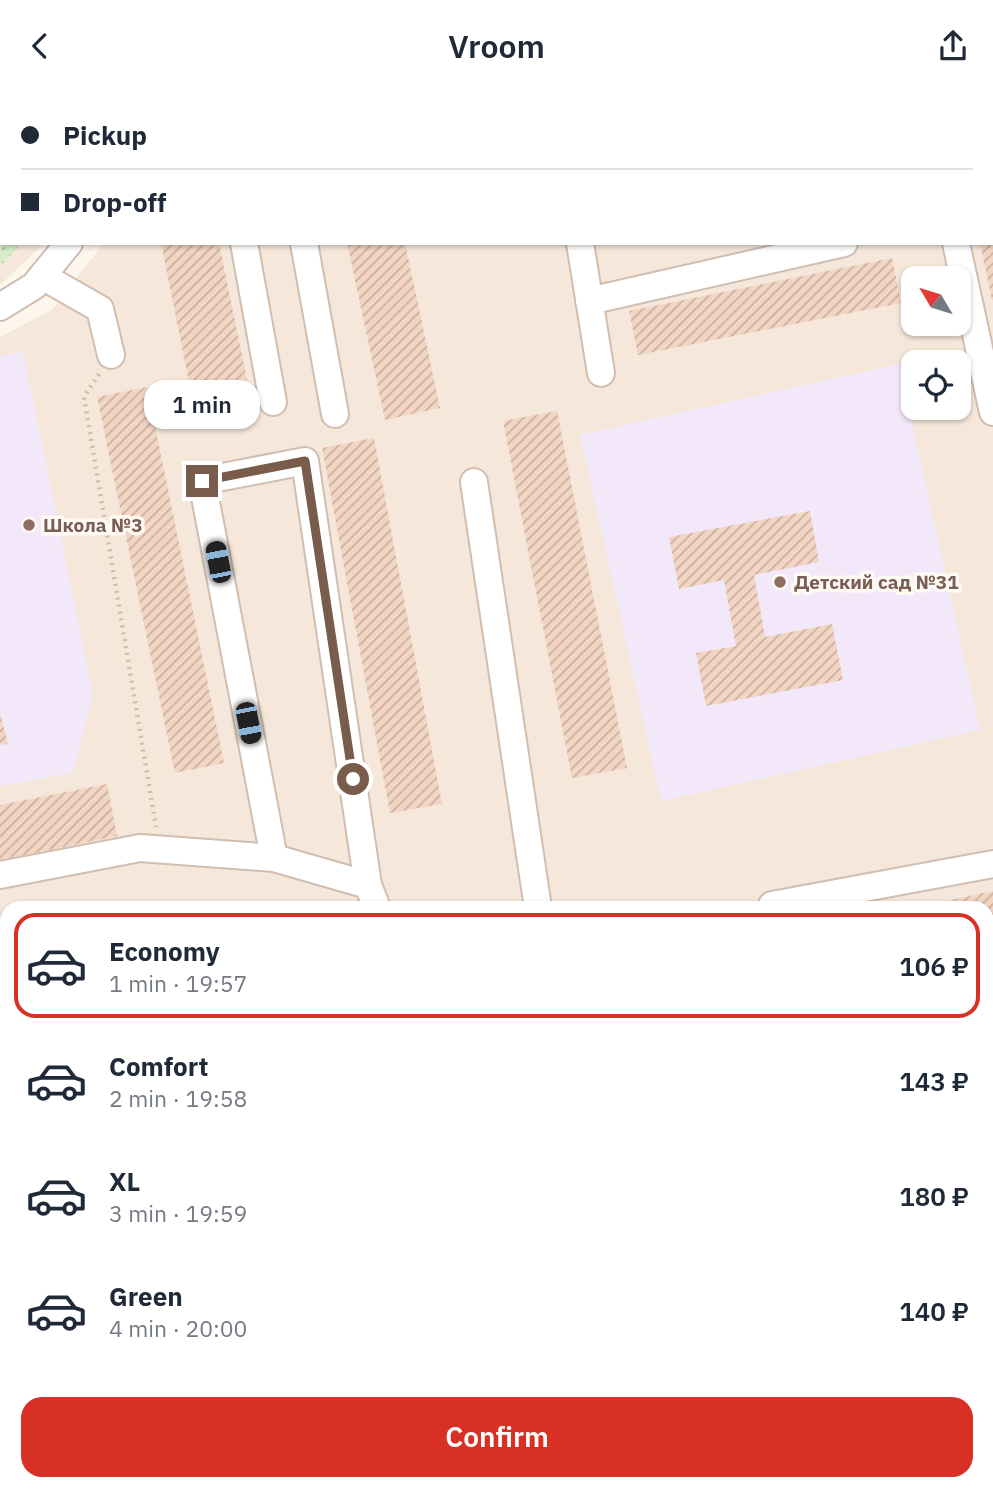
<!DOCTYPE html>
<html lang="en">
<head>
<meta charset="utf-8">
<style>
  body { margin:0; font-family:"IBM Plex Sans",sans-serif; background:#f6f6f7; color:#1f2937; height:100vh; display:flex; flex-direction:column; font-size:26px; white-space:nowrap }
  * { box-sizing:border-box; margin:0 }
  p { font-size:23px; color:#747a83 }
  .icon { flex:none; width:38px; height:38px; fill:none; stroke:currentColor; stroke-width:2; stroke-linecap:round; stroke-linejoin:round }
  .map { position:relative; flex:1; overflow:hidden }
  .drawer { position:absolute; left:0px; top:810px; width:994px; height:590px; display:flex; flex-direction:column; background:#fff; border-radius:21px 21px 0 0; box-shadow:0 2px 5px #0004 }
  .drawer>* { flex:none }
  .top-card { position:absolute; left:0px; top:0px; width:994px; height:154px; box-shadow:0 2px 5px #0004; display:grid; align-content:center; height:154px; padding:0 21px; background:#fff }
  .needle { width:46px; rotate:308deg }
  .controls { position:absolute; left:901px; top:175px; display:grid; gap:14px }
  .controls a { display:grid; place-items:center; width:70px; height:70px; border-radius:14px; background:#fff; box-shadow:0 2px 5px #0004; font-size:35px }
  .end { position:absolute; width:32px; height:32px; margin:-16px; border:9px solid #7a5c4d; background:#fff; box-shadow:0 0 0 4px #fff }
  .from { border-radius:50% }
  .bubble { position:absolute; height:49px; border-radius:21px; background:#fff; box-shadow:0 2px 5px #0004; font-size:23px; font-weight:600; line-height:49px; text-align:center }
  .car { position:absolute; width:21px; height:42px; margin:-21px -10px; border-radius:9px; box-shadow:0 0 5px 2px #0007; background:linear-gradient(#222 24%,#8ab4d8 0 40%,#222 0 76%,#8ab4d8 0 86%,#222 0) }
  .top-card b { display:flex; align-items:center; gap:24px; height:66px; font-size:26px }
  .top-card b+b { border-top:2px solid #e0e1e3 }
  .top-card i { width:18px; height:18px; background:#1f2937 }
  ul { padding:12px 0 0; list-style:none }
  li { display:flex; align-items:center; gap:21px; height:105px; margin:0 14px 10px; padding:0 7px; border:4px solid transparent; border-radius:21px }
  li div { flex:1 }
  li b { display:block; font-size:26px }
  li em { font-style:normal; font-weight:600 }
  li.active { border-color:#d93025 }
  li>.icon { width:63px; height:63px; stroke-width:1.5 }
  .action { display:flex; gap:14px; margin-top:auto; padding:14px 21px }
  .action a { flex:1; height:80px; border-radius:21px; background:#d93025; color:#fff; font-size:28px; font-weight:600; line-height:80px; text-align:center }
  header { display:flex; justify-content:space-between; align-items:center; height:91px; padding:0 21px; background:#fff; font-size:32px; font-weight:600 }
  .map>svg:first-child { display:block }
</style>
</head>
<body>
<header><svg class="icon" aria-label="back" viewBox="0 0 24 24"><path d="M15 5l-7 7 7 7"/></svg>Vroom<svg class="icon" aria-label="share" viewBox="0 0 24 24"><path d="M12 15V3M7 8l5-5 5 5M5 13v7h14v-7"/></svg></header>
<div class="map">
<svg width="993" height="1399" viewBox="0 0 993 1399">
  <defs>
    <pattern id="park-dots" width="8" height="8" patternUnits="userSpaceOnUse" patternTransform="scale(1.75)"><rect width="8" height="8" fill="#d8ecc9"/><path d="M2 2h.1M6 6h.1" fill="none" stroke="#b4c2a5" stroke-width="1.8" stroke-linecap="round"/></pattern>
    <pattern id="building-hatch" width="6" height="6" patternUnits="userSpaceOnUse" patternTransform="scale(1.75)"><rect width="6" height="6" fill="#f3d5c3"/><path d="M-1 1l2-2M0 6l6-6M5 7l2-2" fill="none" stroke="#cab0a1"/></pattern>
  </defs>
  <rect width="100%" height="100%" fill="#fdf6ec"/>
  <path fill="#f5e8da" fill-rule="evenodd" d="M0 0H108L2 2V152H45L0 194Z
    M154 0H993V1189L987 1191V817H7V1387L0 1388V246L52 219 104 152H992V2H154ZM914 187H959V233H914ZM914 271H959V317H914Z
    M993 1308V1399H521L552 1393H987V1309Z"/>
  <path fill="#f3e8fa" d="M23 261 93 603 73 682 0 695V265Z
    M899 273 980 639 661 710 580 344Z"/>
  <path fill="url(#park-dots)" d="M0 0H91L2 2V152H22L0 175Z"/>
  <path fill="url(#building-hatch)" d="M161 152H219L247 289 191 301Z
    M347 152H405L440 317 385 329Z
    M980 152H993V209H992Z
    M892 167 901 212 638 264 629 220Z
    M147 296 224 672 175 682 97 306Z
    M557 320 627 677 572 687 503 330Z
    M374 347 442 713 390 722 322 357Z
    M810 420 819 471 754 484 765 546 832 533 843 589 706 615 696 562 736 555 724 489 679 498 669 446Z
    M0 622 8 653 0 654Z
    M107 693 117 745 0 769V714Z
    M993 800V850L987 851V817H913Z
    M7 1043V1274H6L0 1246V1044Z
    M689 1393H741L743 1399H668Z"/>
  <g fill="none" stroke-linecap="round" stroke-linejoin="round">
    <g stroke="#d1beb0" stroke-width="30">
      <path id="minor" d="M180 0 183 2
        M334 0 335 2
        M555 0V2
        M126 2 127 0
        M769 2 777 0
        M992 72H993
        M244 152 273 311
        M304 152 335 323
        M580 152 601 282
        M956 152 993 321
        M42 185 100 218 111 264
        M589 210 844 152
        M0 216 34 195 69 152
        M474 391 538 817
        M274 767 202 390 305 370 368 794 377 817
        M0 784 140 757 274 767 368 794
        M773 817 772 814 993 773
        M987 904 993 903
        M0 1037 7 1035
        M987 1223 993 1222
        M987 1272 993 1271
        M0 1320 1 1323
        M247 1393 249 1399
        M619 1393 620 1399
        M105 1399 135 1393
        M337 1399 368 1393
        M484 1399 485 1393"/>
    </g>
    <path stroke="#d9b8a5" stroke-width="4.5" stroke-dasharray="2 5" stroke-linecap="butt" d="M99 283 84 306 156 736"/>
    <use href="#minor" stroke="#fff" stroke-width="26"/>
  </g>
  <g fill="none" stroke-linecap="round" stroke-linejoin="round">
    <path stroke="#7a5c4d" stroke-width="9" d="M202 390 305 370 353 688"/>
  </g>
  <g fill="#8d6e63" stroke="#fffaf3" stroke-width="2.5">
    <circle cx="29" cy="434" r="7"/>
    <circle cx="780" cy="491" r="7"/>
  </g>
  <g text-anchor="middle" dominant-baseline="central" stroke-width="7" stroke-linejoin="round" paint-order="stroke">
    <g font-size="19" font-weight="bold" fill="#785e54" stroke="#fffaf3" text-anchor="start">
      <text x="43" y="434">Школа №3</text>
      <text x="794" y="491">Детский сад №31</text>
    </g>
  </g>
</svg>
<div class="controls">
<a><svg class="needle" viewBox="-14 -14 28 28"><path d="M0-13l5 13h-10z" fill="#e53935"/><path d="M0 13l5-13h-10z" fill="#747a83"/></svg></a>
<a><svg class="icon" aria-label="locate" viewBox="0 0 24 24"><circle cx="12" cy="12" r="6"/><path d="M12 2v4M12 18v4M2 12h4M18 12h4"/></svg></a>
</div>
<i class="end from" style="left:353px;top:688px"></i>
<i class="end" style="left:202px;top:390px"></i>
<div class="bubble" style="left:144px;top:289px;width:116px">1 min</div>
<i class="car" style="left:218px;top:471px;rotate:349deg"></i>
<i class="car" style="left:248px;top:632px;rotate:169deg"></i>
<div class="top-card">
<b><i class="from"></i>Pickup</b>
<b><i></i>Drop-off</b>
</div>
<section class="drawer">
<ul>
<li class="active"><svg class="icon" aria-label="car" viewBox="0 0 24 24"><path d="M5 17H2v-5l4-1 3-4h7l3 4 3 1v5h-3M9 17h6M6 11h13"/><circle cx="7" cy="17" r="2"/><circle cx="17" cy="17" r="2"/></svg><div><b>Economy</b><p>1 min · 19:57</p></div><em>106 ₽</em></li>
<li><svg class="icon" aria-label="car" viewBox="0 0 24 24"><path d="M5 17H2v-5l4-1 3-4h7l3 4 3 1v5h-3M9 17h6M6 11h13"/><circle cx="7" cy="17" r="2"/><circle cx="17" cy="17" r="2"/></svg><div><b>Comfort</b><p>2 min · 19:58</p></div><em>143 ₽</em></li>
<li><svg class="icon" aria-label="car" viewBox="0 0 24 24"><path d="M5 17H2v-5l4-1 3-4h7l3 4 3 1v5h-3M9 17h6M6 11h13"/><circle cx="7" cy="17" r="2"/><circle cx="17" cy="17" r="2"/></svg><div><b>XL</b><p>3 min · 19:59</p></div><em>180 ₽</em></li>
<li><svg class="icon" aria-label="car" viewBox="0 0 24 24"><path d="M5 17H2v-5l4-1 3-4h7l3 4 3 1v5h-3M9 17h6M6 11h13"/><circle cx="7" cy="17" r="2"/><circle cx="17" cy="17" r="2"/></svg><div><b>Green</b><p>4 min · 20:00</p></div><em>140 ₽</em></li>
</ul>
<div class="action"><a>Confirm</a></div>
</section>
</div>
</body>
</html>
